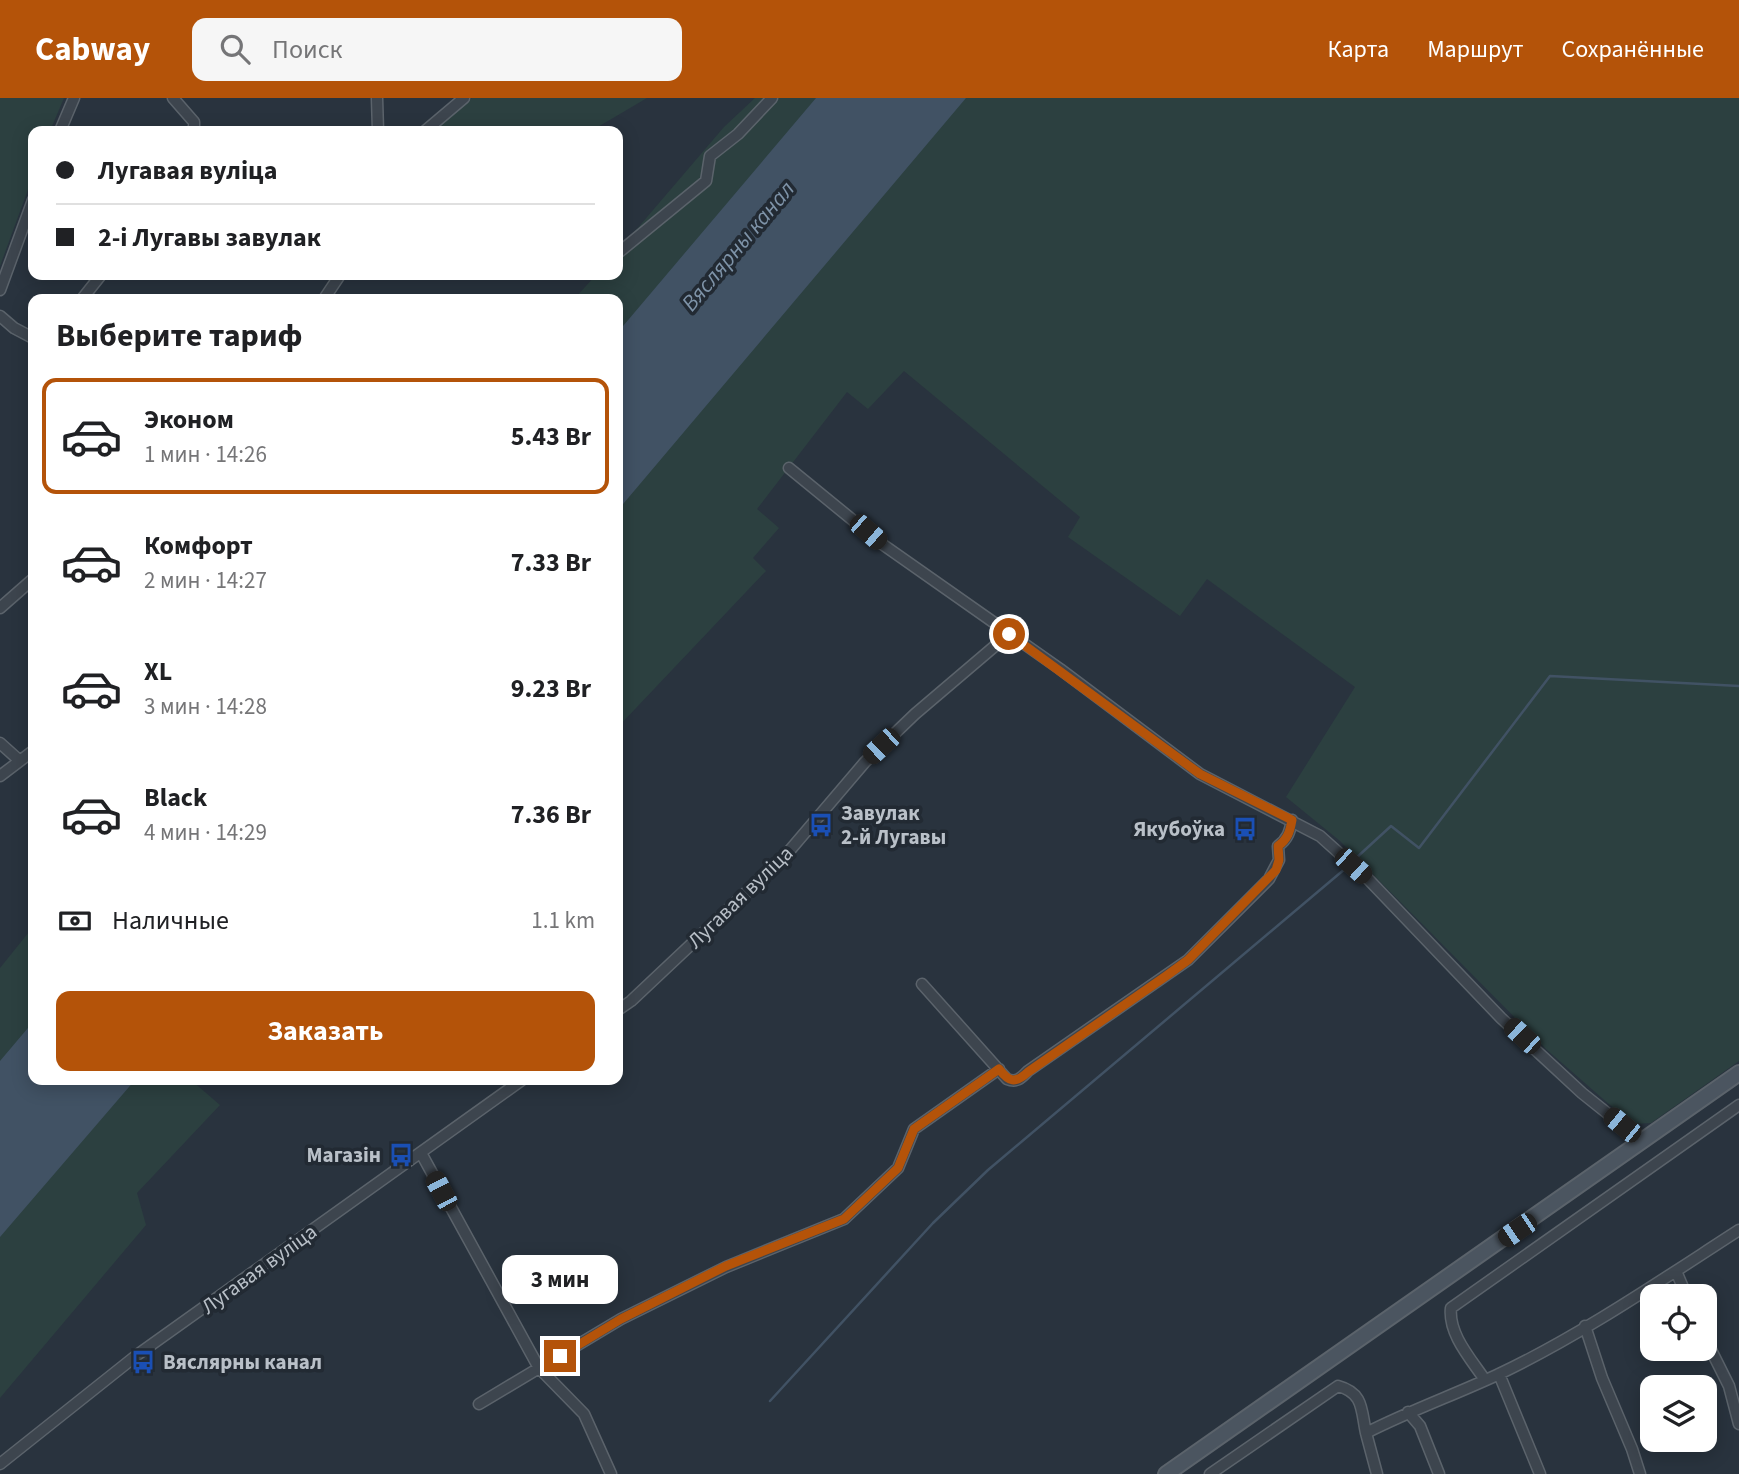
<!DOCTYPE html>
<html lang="ru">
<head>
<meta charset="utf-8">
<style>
  body { margin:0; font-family:"Source Sans 3",sans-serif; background:#f6f6f6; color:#202124; height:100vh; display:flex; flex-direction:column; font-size:26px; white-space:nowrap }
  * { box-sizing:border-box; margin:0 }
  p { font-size:23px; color:#757577 }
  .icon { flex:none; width:38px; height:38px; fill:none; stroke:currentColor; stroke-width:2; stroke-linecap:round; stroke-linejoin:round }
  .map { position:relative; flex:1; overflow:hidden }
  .details { position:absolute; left:28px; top:196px; width:595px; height:791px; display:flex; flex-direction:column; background:#fff; border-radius:14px; box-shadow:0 4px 18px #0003 }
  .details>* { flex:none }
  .top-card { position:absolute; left:28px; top:28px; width:595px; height:154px; border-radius:14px; box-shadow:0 4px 18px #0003; display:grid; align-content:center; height:154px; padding:0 28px; background:#fff }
  .tools { position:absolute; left:1640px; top:1186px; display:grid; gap:14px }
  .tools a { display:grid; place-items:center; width:77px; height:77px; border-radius:14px; background:#fff; box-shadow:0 4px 18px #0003; font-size:35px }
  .end { position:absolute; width:32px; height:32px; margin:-16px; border:9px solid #b45309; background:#fff; box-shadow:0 0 0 4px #fff }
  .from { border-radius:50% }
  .bubble { position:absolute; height:49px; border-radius:14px; background:#fff; box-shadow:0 4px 18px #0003; font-size:23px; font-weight:700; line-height:49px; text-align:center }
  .car { position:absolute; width:21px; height:42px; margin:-21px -10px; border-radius:9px; box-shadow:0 0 5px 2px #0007; background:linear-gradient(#222 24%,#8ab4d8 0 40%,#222 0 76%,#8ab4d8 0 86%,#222 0) }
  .top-card b { display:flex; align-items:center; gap:24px; height:66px; font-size:26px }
  .top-card b+b { border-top:2px solid #e0e0e0 }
  .top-card i { width:18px; height:18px; background:#202124 }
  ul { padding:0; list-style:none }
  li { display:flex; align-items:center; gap:21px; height:116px; margin:0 14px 10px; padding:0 14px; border:4px solid transparent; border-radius:14px }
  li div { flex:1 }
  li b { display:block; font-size:26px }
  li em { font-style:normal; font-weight:700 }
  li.current { border-color:#b45309 }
  li>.icon { width:63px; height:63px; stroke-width:1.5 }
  h2 { padding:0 28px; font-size:32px; line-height:84px }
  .pay { display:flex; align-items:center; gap:18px; height:77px; padding:0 28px; font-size:26px }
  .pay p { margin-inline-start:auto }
  .cta { display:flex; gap:14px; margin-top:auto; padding:14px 28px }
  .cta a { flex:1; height:80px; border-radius:14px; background:#b45309; color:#fff; font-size:28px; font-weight:700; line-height:80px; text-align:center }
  header { display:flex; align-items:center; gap:42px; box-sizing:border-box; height:98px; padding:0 35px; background:#b45309; color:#fff }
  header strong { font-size:33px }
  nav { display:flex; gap:38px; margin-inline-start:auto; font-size:24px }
  .search { width:490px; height:63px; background:#f6f6f6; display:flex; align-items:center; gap:18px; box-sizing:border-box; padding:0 24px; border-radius:14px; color:#757577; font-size:26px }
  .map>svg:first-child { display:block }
</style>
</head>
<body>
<header>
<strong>Cabway</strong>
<div class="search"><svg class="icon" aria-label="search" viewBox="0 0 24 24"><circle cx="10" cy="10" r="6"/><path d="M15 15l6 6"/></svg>Поиск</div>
<nav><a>Карта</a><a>Маршрут</a><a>Сохранённые</a></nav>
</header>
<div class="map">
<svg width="1739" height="1376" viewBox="0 0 1739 1376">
  <rect width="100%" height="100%" fill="#29333e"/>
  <path fill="#2c4040" d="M0 0H64L50 33H33V78L0 168Z
    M472 0H647L591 33H433Z
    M755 0H1739V963L1651 1025 1633 1026 1626 1021 1546 951 1340 743 1286 699 1355 589 1207 481 1180 518 1068 439 1080 419 904 273 868 311 847 294 757 411 779 430 753 460 766 473 618 629V201H574L596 177H618V153L724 29Z
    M33 829V982H191L220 1007 137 1095 146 1127 0 1300V870Z"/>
  <path fill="#415264" d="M816 0H966L618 412V234Z
    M33 924V982H135L0 1139V963Z"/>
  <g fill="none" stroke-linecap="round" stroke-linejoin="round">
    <path stroke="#415264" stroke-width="2.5" d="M1355 761 1391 728 1419 750 1550 578 1739 588
      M770 1303 933 1125 988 1072 1346 770"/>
    <g stroke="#5b636b" stroke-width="13">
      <path id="street" d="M173 0 194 24V33
        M377 0 378 33
        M60 33 74 0
        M425 33 464 0
        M618 155 706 83 710 58 738 36 772 0
        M0 192 33 102
        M82 201 101 177
        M324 201 340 177
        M0 218 14 230 33 240
        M789 370 882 446 1060 571 1200 676 1320 738 1369 782 1501 920 1582 995 1642 1043
        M0 510 33 481
        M0 645 20 663
        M0 678 33 653
        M922 886 1007 981C1017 985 1021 980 1028 973L1188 862 1269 781 1279 762 1278 748C1288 741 1290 733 1292 722
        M618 912 631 903 785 758 865 664 915 616 1009 536
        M421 1055 539 1270 584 1316 611 1376
        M1676 1173 1687 1199
        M1585 1228 1602 1280 1632 1351 1640 1376
        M1704 1238 1729 1288 1739 1326
        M1499 1276 1540 1376
        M1485 1282C1471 1261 1448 1236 1451 1210L1739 1007
        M479 1306 621 1221 726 1169 844 1121 898 1070 914 1031 999 971
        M1408 1314 1420 1328 1439 1376
        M0 1366 137 1257 522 982
        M1210 1376 1338 1288C1364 1295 1361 1312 1366 1335
        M1377 1376 1366 1335C1409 1313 1454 1297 1497 1277 1580 1238 1663 1181 1739 1132"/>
    </g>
    <g stroke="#5b636b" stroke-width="18">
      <path id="secondary" d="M1166 1376 1739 975"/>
    </g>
    <use href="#street" stroke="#3d454e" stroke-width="10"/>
    <use href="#secondary" stroke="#4b5560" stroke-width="14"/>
  </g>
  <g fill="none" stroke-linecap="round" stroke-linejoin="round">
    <path stroke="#b45309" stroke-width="9" d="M560 1258 621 1221 726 1168 844 1121 898 1070 914 1031 999 971C1009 984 1015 986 1028 974L1166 878 1188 862 1276 772 1279 762 1278 748C1288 741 1290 733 1292 722L1200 676 1009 536"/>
  </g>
  <defs>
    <g id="bus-bare" transform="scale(1.89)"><path d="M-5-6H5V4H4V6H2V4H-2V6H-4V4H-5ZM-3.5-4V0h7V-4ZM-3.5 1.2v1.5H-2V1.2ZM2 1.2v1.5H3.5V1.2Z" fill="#1a4fb4" stroke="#222a33" stroke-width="2.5" paint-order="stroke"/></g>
  </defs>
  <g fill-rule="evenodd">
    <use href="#bus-bare" x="821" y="727"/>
    <use href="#bus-bare" x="1245" y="731"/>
    <use href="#bus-bare" x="401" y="1057"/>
    <use href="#bus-bare" x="143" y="1264"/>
  </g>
  <g text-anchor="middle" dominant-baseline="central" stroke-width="7" stroke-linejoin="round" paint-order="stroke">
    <g font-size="21" font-weight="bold" fill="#b9c0c8" stroke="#222a33" text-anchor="start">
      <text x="841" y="715">Завулак<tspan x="841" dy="24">2-й Лугавы</tspan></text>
      <text x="1225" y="731" text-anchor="end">Якубоўка</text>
      <text x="381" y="1057" text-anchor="end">Магазін</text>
      <text x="163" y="1264">Вяслярны канал</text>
    </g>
    <g font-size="21" fill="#b9c0c8" stroke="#222a33">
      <text transform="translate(740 799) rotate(-44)">Лугавая вуліца</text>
      <text transform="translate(259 1171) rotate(-36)">Лугавая вуліца</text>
    </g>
    <g font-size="23" font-style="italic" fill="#7e93a8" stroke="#222a33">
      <text transform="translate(738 148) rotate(-50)">Вяслярны канал</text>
    </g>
  </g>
</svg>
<div class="tools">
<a><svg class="icon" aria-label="locate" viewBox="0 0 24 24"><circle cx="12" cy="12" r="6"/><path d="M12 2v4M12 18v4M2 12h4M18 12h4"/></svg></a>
<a><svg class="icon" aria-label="layers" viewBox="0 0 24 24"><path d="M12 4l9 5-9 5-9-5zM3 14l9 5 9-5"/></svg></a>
</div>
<i class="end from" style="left:1009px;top:536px"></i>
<i class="end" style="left:560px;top:1258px"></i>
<div class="bubble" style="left:502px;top:1157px;width:116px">3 мин</div>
<i class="car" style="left:868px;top:434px;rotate:131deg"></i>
<i class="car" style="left:881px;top:648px;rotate:227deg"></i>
<i class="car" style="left:1353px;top:768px;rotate:132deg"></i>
<i class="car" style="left:1522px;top:938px;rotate:313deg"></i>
<i class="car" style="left:1622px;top:1027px;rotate:309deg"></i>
<i class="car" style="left:441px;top:1093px;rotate:332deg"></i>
<i class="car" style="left:1517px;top:1132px;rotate:236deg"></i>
<div class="top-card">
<b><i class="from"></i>Лугавая вуліца</b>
<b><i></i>2-і Лугавы завулак</b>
</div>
<section class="details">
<h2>Выберите тариф</h2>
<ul>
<li class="current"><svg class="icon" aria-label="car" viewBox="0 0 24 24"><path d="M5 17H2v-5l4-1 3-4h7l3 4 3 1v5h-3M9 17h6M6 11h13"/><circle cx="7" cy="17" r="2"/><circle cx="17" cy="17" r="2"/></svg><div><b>Эконом</b><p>1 мин · 14:26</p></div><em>5.43 Br</em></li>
<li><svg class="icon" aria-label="car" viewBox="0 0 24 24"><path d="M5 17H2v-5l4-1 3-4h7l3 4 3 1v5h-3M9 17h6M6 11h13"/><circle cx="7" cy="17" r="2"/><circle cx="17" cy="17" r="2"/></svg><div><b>Комфорт</b><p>2 мин · 14:27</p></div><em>7.33 Br</em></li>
<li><svg class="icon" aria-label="car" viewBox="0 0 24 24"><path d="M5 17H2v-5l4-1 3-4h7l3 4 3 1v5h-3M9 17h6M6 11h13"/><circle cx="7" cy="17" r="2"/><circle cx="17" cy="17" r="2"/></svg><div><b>XL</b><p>3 мин · 14:28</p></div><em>9.23 Br</em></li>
<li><svg class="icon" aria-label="car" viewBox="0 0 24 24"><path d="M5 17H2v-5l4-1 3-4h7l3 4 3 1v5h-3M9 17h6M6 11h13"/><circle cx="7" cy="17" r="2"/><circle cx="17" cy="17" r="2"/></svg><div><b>Black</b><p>4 мин · 14:29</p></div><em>7.36 Br</em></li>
</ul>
<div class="pay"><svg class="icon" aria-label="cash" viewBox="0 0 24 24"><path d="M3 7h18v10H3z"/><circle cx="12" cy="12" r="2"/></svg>Наличные<p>1.1 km</p></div>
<div class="cta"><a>Заказать</a></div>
</section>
</div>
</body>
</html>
